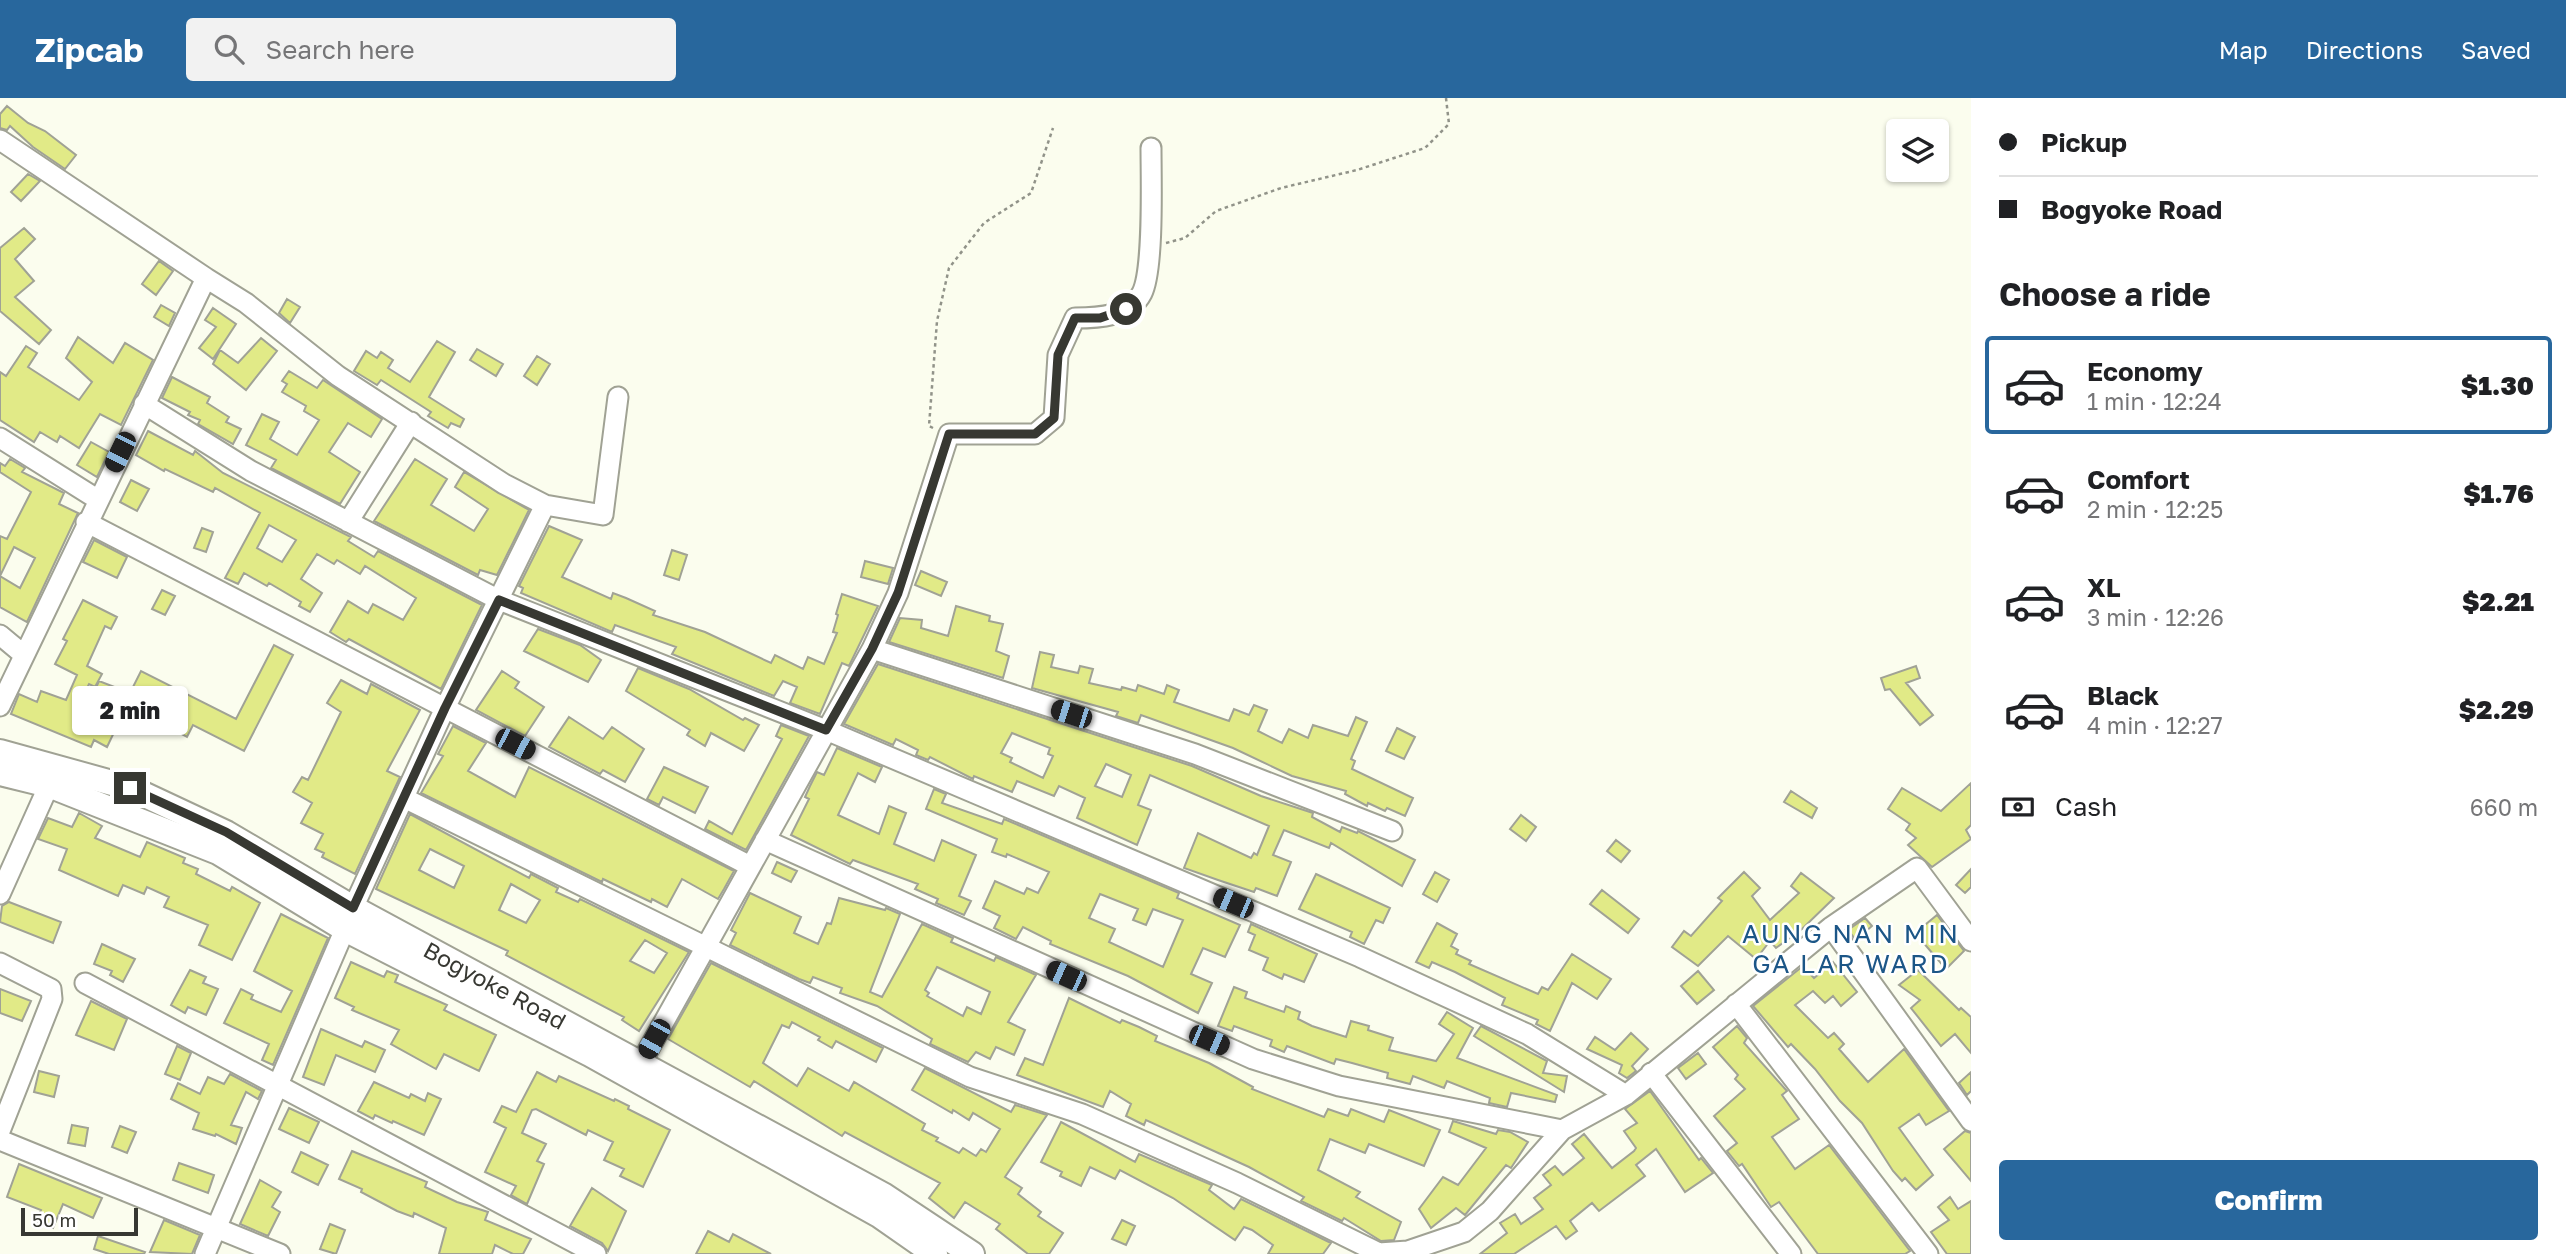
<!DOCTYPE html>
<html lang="en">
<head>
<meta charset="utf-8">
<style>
  body { margin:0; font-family:"Golos Text",sans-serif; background:#f2f2f2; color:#202124; height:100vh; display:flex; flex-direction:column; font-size:26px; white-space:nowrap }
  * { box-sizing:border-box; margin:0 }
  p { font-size:23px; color:#757577 }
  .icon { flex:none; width:38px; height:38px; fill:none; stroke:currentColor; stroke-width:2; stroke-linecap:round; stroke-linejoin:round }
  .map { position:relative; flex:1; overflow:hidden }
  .panel { display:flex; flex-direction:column; background:#fff; width:595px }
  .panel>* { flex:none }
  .guide { display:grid; align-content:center; height:154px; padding:0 28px; background:#fff }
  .controls { position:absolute; left:1886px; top:21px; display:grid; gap:14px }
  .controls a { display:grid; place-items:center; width:63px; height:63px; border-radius:7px; background:#fff; box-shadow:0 2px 5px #0004; font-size:35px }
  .scale { position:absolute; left:21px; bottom:18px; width:117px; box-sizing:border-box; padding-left:7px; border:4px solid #373832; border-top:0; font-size:19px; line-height:24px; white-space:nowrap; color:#373832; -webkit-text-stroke:5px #fff; paint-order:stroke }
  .end { position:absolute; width:32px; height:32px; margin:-16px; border:9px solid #373832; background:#fff; box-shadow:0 0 0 4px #fff }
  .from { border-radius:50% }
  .bubble { position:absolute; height:49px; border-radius:7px; background:#fff; box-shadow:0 2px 5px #0004; font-size:23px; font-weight:800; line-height:49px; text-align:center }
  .car { position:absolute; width:21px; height:42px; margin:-21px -10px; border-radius:9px; box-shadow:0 0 5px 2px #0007; background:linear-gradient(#222 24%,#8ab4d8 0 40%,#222 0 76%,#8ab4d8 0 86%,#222 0) }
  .guide b { display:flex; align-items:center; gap:24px; height:66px; font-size:26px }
  .guide b+b { border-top:2px solid #e0e0e0 }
  .guide i { width:18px; height:18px; background:#202124 }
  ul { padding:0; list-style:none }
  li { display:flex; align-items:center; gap:21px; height:98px; margin:0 14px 10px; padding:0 14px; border:4px solid transparent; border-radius:7px }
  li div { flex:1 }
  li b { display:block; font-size:26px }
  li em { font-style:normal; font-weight:800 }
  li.active { border-color:#28679d }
  li>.icon { width:63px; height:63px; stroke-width:1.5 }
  h2 { padding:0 28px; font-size:32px; line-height:84px }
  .pay { display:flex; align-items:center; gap:18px; height:77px; padding:0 28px; font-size:26px }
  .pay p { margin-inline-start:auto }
  .action { display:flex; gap:14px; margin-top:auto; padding:14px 28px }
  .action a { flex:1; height:80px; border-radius:7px; background:#28679d; color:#fff; font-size:28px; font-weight:800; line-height:80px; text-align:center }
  header { display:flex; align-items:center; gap:42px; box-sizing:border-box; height:98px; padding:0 35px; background:#28679d; color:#fff }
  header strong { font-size:33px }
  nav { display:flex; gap:38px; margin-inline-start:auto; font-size:24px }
  .search { width:490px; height:63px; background:#f2f2f2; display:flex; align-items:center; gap:18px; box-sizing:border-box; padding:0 24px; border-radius:7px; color:#757577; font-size:26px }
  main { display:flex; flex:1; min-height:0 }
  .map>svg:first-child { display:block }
</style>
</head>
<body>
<header>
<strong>Zipcab</strong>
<div class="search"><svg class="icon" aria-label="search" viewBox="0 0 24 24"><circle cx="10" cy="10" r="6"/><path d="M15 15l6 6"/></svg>Search here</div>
<nav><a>Map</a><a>Directions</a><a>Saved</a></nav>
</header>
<main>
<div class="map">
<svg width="1971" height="1156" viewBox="0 0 1971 1156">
  <rect width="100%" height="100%" fill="#fbfdee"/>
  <path fill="#e1ea87" stroke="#a0a295" stroke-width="2" fill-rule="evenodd" d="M7 8 28 25 45 33 76 57 65 71 33 49 10 28 7 32 0 30V16Z
    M28 76 40 83 21 103 11 94Z
    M24 130 35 141 15 161 34 183 15 199 51 232 39 246 0 213V150Z
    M159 163 173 173 156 197 142 186Z
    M287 201 300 209 290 225 279 215Z
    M161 207 175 215 169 228 154 219Z
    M213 210 236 226 213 261 199 250 216 229 205 222Z
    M78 239 113 265 125 245 153 262 121 327 100 316 79 350 60 338 57 344 40 334 34 344 0 322V274L6 278 26 248 37 255 28 269 79 302 92 284 66 260Z
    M261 240 277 253 246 292 213 266 220 252 238 265Z
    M437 243 455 254 429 299 464 321 460 329 451 325 448 330 428 318 431 314 381 282 377 287 354 273 366 253 377 260 381 254 393 262 388 270 410 284Z
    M477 251 503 266 496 278 470 262Z
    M537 258 550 266 537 287 524 278Z
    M289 273 317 290 323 282 382 321 371 339 348 325 329 354 360 374 340 406 271 370 276 362 246 347 262 316 279 324 270 341 297 357 319 322 304 313 306 308 282 294 287 286 282 283Z
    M172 279 210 299 207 305 229 319 226 324 241 331 233 346 198 326 200 322 188 317 190 314 162 300Z
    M148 333 193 357 195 353 223 375 351 439 348 443 374 459 378 453 482 507 441 591 349 541 346 544 330 534 348 503 368 515 373 506 403 522 416 500 365 468 360 476 337 462 334 466 317 456 301 481 322 495 310 514 299 508 301 504 269 485 267 488 244 475 238 486 225 480 260 415 215 390 213 394 165 371 164 373 136 357ZM269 427 296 442 282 464 257 450Z
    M91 344 109 354 97 379 77 367Z
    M10 361 25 370 22 374 64 395 59 406 78 415 27 524 0 509V438L7 441 31 394 0 374V365L5 368ZM14 449 35 460 20 490 0 478Z
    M415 361 447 381 431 407 474 433 488 411 455 389 464 374 529 412 497 477 480 472 478 477 374 423Z
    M131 382 149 391 137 413 120 404Z
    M549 428 582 442 562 479 611 501 613 495 626 500 655 513 653 517 705 534 771 565 775 557 803 571 808 559 824 566 837 535 833 534 838 517 836 516 842 496 878 508 849 568 842 565 820 616 790 605 797 589 783 583 774 598 672 556 676 549 615 527 612 534 521 495 523 490 519 488Z
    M202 430 213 434 206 454 194 450Z
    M94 442 127 459 117 480 83 464Z
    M672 452 687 457 679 482 664 477Z
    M865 463 893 470 888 486 861 479Z
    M921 473 947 484 941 498 915 487Z
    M162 492 175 498 165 517 152 511Z
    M83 502 117 519 111 531 105 528 87 568 102 576 95 589 89 586 74 616 99 629 111 600 95 592 99 583 130 595 141 573 236 621 274 547 293 557 244 653 193 627 187 639 127 607 107 649 94 642 91 649 11 616 19 596 37 604 41 593 66 602 77 577 55 566 67 543 63 541Z
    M956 508 990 518 989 523 1003 526 996 553 1009 558 1003 580 889 544 900 520 922 522 921 530 948 538Z
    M538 531 580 547 601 562 588 584 524 553Z
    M1040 554 1054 557 1051 569 1078 575 1080 568 1093 571 1089 585 1121 592 1122 589 1136 593 1138 587 1164 596 1167 587 1179 592 1174 604 1229 623 1234 611 1249 617 1254 607 1267 612 1258 633 1282 645 1289 631 1308 640 1313 627 1348 638 1356 619 1367 624 1351 661 1355 663 1352 671 1413 700 1405 718 1387 710 1385 713 1368 705 1367 708 1345 696 1346 693 1292 678 1233 650 1141 617 1138 625 1116 618 1118 614 1032 590Z
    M878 566 1192 668 1261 698 1313 715 1312 719 1340 734 1342 729 1357 735 1358 733 1415 762 1402 788 1331 745 1329 750 1284 732 1273 757 1291 764 1277 798 1256 790 1254 794 1218 782 1184 770 1198 735 1251 760 1254 755 1257 757 1269 728 1150 677 1138 707 1151 712 1137 747 1077 720 1085 700 1059 688 1054 698 1017 683 1012 694 974 678 973 681 930 659 928 662 916 657 918 652 896 641 893 647 844 626ZM1012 635 1050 650 1048 656 1053 658 1043 680 1010 664 1012 660 1001 655ZM1106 666 1131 677 1122 699 1095 688Z
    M1916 568 1920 580 1906 585 1933 617 1920 627 1890 591 1885 592 1881 580Z
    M638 570 689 591 743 622 745 620 759 627 744 653 711 635 705 648 687 637 690 632 626 593Z
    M502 573 519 584 515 590 544 609 525 638 476 612Z
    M341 582 367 596 371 586 420 612 387 673 400 679 355 776 322 759 324 755 315 751 323 736 301 725 312 705 293 694 302 679 308 682 341 614 327 605Z
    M569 619 603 641 612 629 644 651 625 684 603 672 600 676 549 649Z
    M781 627 809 638 746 752 705 731 709 723 732 736 782 641 776 638Z
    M453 628 486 645 468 673 515 699 529 669 734 773 724 791 718 801 682 781 667 809 652 801 651 804 603 781 602 784 421 695 443 658 438 656Z
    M1397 630 1415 639 1404 661 1386 653Z
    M837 650 882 669 875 684 858 675 838 717 879 736 889 708 906 715 894 746 934 763 942 742 976 757 959 798 971 803 964 817 936 805 938 801 915 791 918 786 853 762 850 766 791 737 809 701 805 699 810 688 817 674 824 677Z
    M664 669 708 689 695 715 663 699 659 707 647 701Z
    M1971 685V727L1966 732 1971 741 1932 769 1908 747 1916 740 1906 732 1910 726 1888 711 1902 690 1941 713Z
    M934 691 946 696 942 705 1002 726 1004 721 1179 795 1177 800 1240 827 1225 859 1203 850 1191 876 1212 885 1198 915 1128 878 1050 846 1051 843 1023 829 1016 841 994 830 1000 818 983 810 995 783 1024 796 1027 790 1038 795 1049 774 1007 756 1006 759 992 754 997 741 926 711ZM1100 796 1138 811 1133 822 1146 827 1153 811 1183 822 1163 869 1109 844 1115 831 1089 820Z
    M1791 693 1817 710 1812 720 1784 704Z
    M79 715 102 728 95 740 140 759 147 744 185 760 183 765 198 771 196 776 230 793 232 789 260 805 232 862 199 847 208 827 164 809 169 799 147 789 144 796 123 787 118 798 59 772 67 751 38 741 48 720 72 729Z
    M410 716 529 780 531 776 558 790 556 794 578 804 580 801 689 854 639 933 622 922 624 919 506 857 508 853 376 791ZM430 751 464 768 454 790 419 772ZM511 786 540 802 526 825 499 812ZM645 842 667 855 654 875 630 863Z
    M1521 717 1536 729 1526 743 1510 731Z
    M1616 742 1630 753 1621 764 1607 753Z
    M777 764 797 773 791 784 772 775Z
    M1971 771V789L1965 795 1956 787Z
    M1435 774 1449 782 1437 804 1423 796Z
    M1744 774 1760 790 1752 798 1770 822 1799 795 1791 788 1801 775 1834 800 1802 831 1776 850 1770 843 1756 861 1728 838 1698 868 1672 849 1684 833 1691 838 1722 803 1718 800Z
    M1316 776 1390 810 1383 825 1376 822 1364 846 1350 839 1352 834 1299 811Z
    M1602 792 1639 821 1628 835 1590 806Z
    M750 795 801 819 794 835 818 846 827 825 831 826 839 800 885 812 886 810 900 816 870 894 882 899 922 826 953 840 951 844 994 863 996 859 1036 877 1008 924 1025 932 1014 957 996 949 990 961 976 954 968 964 930 946 932 941 877 908 840 895 842 890 813 879 810 885 799 881 730 847 736 835 731 832ZM937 869 990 894 981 916 967 909 963 918 927 898 929 895 925 892Z
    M9 804 61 824 53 845 0 824 2 808Z
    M281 816 328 840 273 967 262 962 269 946 224 925 241 891 253 897 251 901 281 914 292 893 254 873Z
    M1937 817 1964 853 1946 871 1915 835Z
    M1865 820 1872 828 1856 842 1848 832Z
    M1437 825 1457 836 1451 848 1458 852 1456 856 1471 863 1469 866 1538 896 1542 889 1548 892 1572 856 1611 881 1597 901 1572 885 1550 933 1536 926 1538 922 1502 907 1505 900 1455 874 1432 864 1429 870 1416 864Z
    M1251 826 1317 856 1304 884 1284 876 1282 881 1263 872 1268 860 1249 852 1255 837 1248 834Z
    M102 846 135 861 123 884 110 877 112 873 94 866Z
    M351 864 384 879 387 873 398 877 395 884 447 907 444 912 496 937 479 973 444 956 436 971 391 946 399 932 352 912 354 909 335 900Z
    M1833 864 1857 894 1841 908 1833 898 1825 905 1813 893 1795 907 1828 940 1834 935 1844 946 1839 951 1868 984 1904 951 1949 1013 1926 1027 1919 1016 1899 1030 1933 1077 1916 1092 1905 1080 1902 1083 1893 1073 1862 1025 1840 1003 1815 971 1791 946 1788 949 1753 908 1803 868 1814 880Z
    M711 865 883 950 876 964 836 943 832 950 818 942 820 939 792 924 789 930 782 927 763 965 797 988 808 970 849 993 854 984 925 1026 922 1032 938 1040 936 1043 959 1055 963 1050 976 1058 981 1051 986 1054 1000 1031 973 1015 969 1022 953 1012 952 1015 912 992 925 970 1011 1014 1015 1007 1047 1017 1005 1079 1022 1090 1018 1096 1041 1114 1038 1118 1063 1135 1049 1156H1028L996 1131 1000 1126 965 1104 954 1120 929 1100 940 1085 845 1034 842 1038 754 983 750 989 668 941Z
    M190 872 206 879 203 885 218 891 206 917 188 909 185 915 171 907Z
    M1918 872 1959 912 1961 910 1971 919V955L1955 936 1941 948 1911 910 1920 902 1899 887Z
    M1698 873 1714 892 1697 906 1681 888Z
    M1234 889 1247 894 1245 900 1284 914 1286 908 1300 914 1298 921 1312 928 1346 939 1351 923 1369 928 1368 932 1393 940 1389 952 1436 963 1454 936 1439 926 1447 914 1473 930 1457 960 1557 997 1555 1004 1511 995 1507 1009 1489 1005 1490 1000 1447 983 1444 990 1413 978 1410 986 1387 980 1388 975 1352 965 1336 961 1334 966 1287 948 1284 954 1270 948 1272 942 1234 928 1232 933 1218 928Z
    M0 891 31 903 22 923 0 915Z
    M1069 900 1120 925 1122 922 1139 929 1157 938 1155 943 1209 965 1253 989 1252 991 1324 1019 1328 1011 1348 1018 1351 1011 1384 1024 1389 1012 1440 1032 1424 1068 1369 1046 1365 1055 1330 1041 1318 1072 1360 1094 1356 1099 1401 1124 1394 1142 1381 1143 1344 1120 1342 1123 1301 1103 1304 1099 1249 1069 1146 1022 1144 1027 1126 1018 1131 1006 1110 993 1103 1009 1017 977 1025 960 1043 967Z
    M91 903 127 921 114 952 76 937Z
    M1481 928 1547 963 1543 975 1567 978 1564 994 1474 938Z
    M1737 928 1747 940 1744 945 1787 993 1782 997 1799 1021 1772 1039 1795 1071 1829 1047 1910 1153 1905 1156H1818L1779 1104 1771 1109 1742 1066 1739 1068 1727 1053 1737 1045 1714 1018 1745 991 1735 981 1738 977 1713 949Z
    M321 931 362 949 365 943 385 952 375 974 336 957 324 987 303 979Z
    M1631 935 1648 951 1632 968 1636 973 1627 980 1619 975 1622 967 1587 951 1595 939 1615 952Z
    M177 948 191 955 180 982 165 976Z
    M1698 955 1706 966 1686 981 1678 970Z
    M39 973 59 978 54 999 34 994Z
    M537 974 556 984 559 978 614 1003 615 1001 629 1008 628 1011 670 1032 643 1089 620 1078 624 1071 604 1062 613 1044 588 1032 586 1037 536 1011 532 1012 522 1035 546 1046 537 1063 544 1066 527 1106 511 1097 516 1088 485 1074 506 1030 494 1024 502 1008 516 1014Z
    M1971 974V993L1967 997 1959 985Z
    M230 976 262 993 258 1001 246 994 231 1027 242 1030 236 1046 216 1036 215 1038 193 1031 199 1015 171 1001 178 985 200 996 208 979 224 986Z
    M374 984 409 1000 411 996 425 1003 428 995 441 1001 424 1037 393 1023 392 1025 375 1017 373 1021 358 1013Z
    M1650 993 1699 1062 1701 1060 1713 1075 1685 1094 1656 1051 1636 1067 1645 1078 1599 1113 1592 1105 1570 1123 1577 1133 1566 1141 1556 1128 1514 1156H1480L1507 1135 1500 1125 1515 1116 1521 1126 1543 1111 1534 1100 1551 1087 1543 1077 1555 1068 1563 1077 1584 1060 1572 1046 1584 1036 1612 1070 1634 1053 1636 1050 1624 1033 1637 1025 1625 1011Z
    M289 1010 319 1024 309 1045 279 1031Z
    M1453 1023 1496 1036 1498 1032 1510 1034 1528 1044 1511 1070 1506 1067 1465 1117 1456 1110 1431 1130 1419 1111 1443 1079 1458 1087 1486 1050 1449 1034Z
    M1061 1024 1135 1064 1139 1056 1212 1087 1209 1092 1234 1111 1241 1101 1331 1145 1323 1156H1268L1273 1147 1252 1132 1244 1129 1235 1142 1173 1100 1120 1072 1115 1081 1090 1069 1081 1088 1060 1078 1062 1074 1041 1064Z
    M72 1027 88 1030 85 1048 68 1045Z
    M120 1028 136 1034 127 1055 112 1049Z
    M1965 1033 1971 1035V1083L1944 1051Z
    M352 1053 427 1084 425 1089 457 1104 488 1114 485 1122 531 1141 523 1156H513L495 1147 492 1156H439L446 1130 414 1115 413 1119 397 1113 361 1094 362 1091 339 1081Z
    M301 1054 328 1067 318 1087 292 1074Z
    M179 1065 214 1077 208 1095 173 1082Z
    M19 1066 102 1100 93 1120 63 1106 53 1130 36 1123 41 1112 7 1099Z
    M260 1082 281 1094 272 1109 280 1114 268 1138 240 1126Z
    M592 1090 626 1113 608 1153 602 1145 570 1128Z
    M1950 1099 1958 1111 1971 1103V1156H1947L1931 1134 1949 1122 1938 1109Z
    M164 1122 200 1137 192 1156 150 1154Z
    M1122 1122 1135 1128 1126 1147 1112 1141Z
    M330 1126 345 1132 336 1156 320 1151Z
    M708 1133 729 1144 733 1136 771 1156H696Z
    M98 1138 145 1154 144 1156H109L94 1151Z"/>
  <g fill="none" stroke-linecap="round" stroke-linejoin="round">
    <g stroke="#a0a294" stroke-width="23">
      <path id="minor" d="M0 42 206 180 0 608
        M206 180 246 205 338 278 504 386 545 407 603 417 618 299
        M144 306 251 373 499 502 826 632 1360 859 1527 936 1626 997
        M0 340 97 401
        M86 424 750 768
        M348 424 411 324
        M0 537 24 557
        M872 551 898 495 949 336H1035L1054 320 1058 257 1075 220C1097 220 1130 219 1142 195 1154 171 1151 80 1151 50
        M404 700 970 979 1082 1016 1237 1085 1379 1155 1408 1153 1464 1134 1490 1113 1562 1032
        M765 742 1253 961 1339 988 1562 1032 1626 997 1831 829 1917 770 1971 843
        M0 796 49 687
        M353 810 445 610 545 407
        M1831 829 1971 1023
        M0 865 51 891 52 901 0 1033
        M85 885 596 1156
        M1736 906 1928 1156
        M641 965 872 551 1195 656 1392 733
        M1651 975 1791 1156
        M0 1042 280 1156
        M205 1156 345 831"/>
    </g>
    <g stroke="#a0a294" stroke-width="28">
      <g id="major">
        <path id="s1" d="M0 654 130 690 226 735 353 810 883 1097 972 1156"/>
        <path d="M0 675 49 687 218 754 345 831 590 956 879 1117 935 1156"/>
      </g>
    </g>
    <path stroke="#919389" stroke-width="2.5" stroke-dasharray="3.5 3.5" stroke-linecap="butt" d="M1166 145 1185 140 1216 113 1281 90 1357 72 1425 50 1449 26 1446 0
      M933 330 929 328 937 223 949 170 984 125 1031 95 1053 30"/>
    <use href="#minor" stroke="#fff" stroke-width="19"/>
    <use href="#major" stroke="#fff" stroke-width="24"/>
  </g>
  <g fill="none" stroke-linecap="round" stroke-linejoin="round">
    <path stroke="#373832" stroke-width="9" d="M130 690 226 734 353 810 445 610 499 502 826 632 872 551 898 495 949 336H1035L1054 320 1058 257 1075 220H1100L1126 211"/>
  </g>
  <g text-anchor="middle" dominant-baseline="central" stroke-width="5" stroke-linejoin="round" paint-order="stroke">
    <g font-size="23" fill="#373832" stroke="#fff">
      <text stroke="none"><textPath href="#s1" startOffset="550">Bogyoke Road</textPath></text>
    </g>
    <g font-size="26" letter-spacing="2" fill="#1c5687" stroke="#fff">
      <text x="1851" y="835">AUNG NAN MIN<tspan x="1851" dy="30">GA LAR WARD</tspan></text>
    </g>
  </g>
</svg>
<div class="controls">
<a><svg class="icon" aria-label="layers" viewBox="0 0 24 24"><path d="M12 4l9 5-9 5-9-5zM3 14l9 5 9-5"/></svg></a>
</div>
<div class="scale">50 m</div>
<i class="end from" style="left:1126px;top:211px"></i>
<i class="end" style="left:130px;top:690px"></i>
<div class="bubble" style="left:72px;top:588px;width:116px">2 min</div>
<i class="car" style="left:120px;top:354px;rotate:206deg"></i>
<i class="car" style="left:1071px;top:616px;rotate:288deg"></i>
<i class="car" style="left:515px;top:646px;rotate:117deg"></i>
<i class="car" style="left:1233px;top:805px;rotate:293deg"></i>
<i class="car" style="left:1066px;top:878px;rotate:294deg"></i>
<i class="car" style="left:654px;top:941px;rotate:209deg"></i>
<i class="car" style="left:1209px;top:942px;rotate:113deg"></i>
</div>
<section class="panel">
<div class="guide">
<b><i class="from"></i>Pickup</b>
<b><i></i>Bogyoke Road</b>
</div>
<h2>Choose a ride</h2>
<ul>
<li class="active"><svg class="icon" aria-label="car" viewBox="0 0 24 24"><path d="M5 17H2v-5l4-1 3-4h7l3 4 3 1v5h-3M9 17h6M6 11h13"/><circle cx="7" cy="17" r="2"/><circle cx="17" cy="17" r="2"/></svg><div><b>Economy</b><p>1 min · 12:24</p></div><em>$1.30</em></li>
<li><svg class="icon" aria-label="car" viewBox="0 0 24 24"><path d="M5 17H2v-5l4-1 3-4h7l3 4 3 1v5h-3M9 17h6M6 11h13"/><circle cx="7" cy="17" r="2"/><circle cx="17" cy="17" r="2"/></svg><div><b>Comfort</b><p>2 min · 12:25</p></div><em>$1.76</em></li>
<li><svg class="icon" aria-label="car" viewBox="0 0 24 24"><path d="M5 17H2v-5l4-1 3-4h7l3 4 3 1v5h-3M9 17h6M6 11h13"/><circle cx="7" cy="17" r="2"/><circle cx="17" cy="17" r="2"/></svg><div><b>XL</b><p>3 min · 12:26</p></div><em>$2.21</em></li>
<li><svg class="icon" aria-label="car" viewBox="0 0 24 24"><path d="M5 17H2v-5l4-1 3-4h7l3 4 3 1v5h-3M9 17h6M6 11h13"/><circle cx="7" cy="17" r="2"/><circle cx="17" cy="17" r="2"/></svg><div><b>Black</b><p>4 min · 12:27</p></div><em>$2.29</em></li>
</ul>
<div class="pay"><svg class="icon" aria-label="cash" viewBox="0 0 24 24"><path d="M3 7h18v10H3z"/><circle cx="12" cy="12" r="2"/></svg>Cash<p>660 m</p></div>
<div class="action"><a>Confirm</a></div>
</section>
</main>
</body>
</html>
